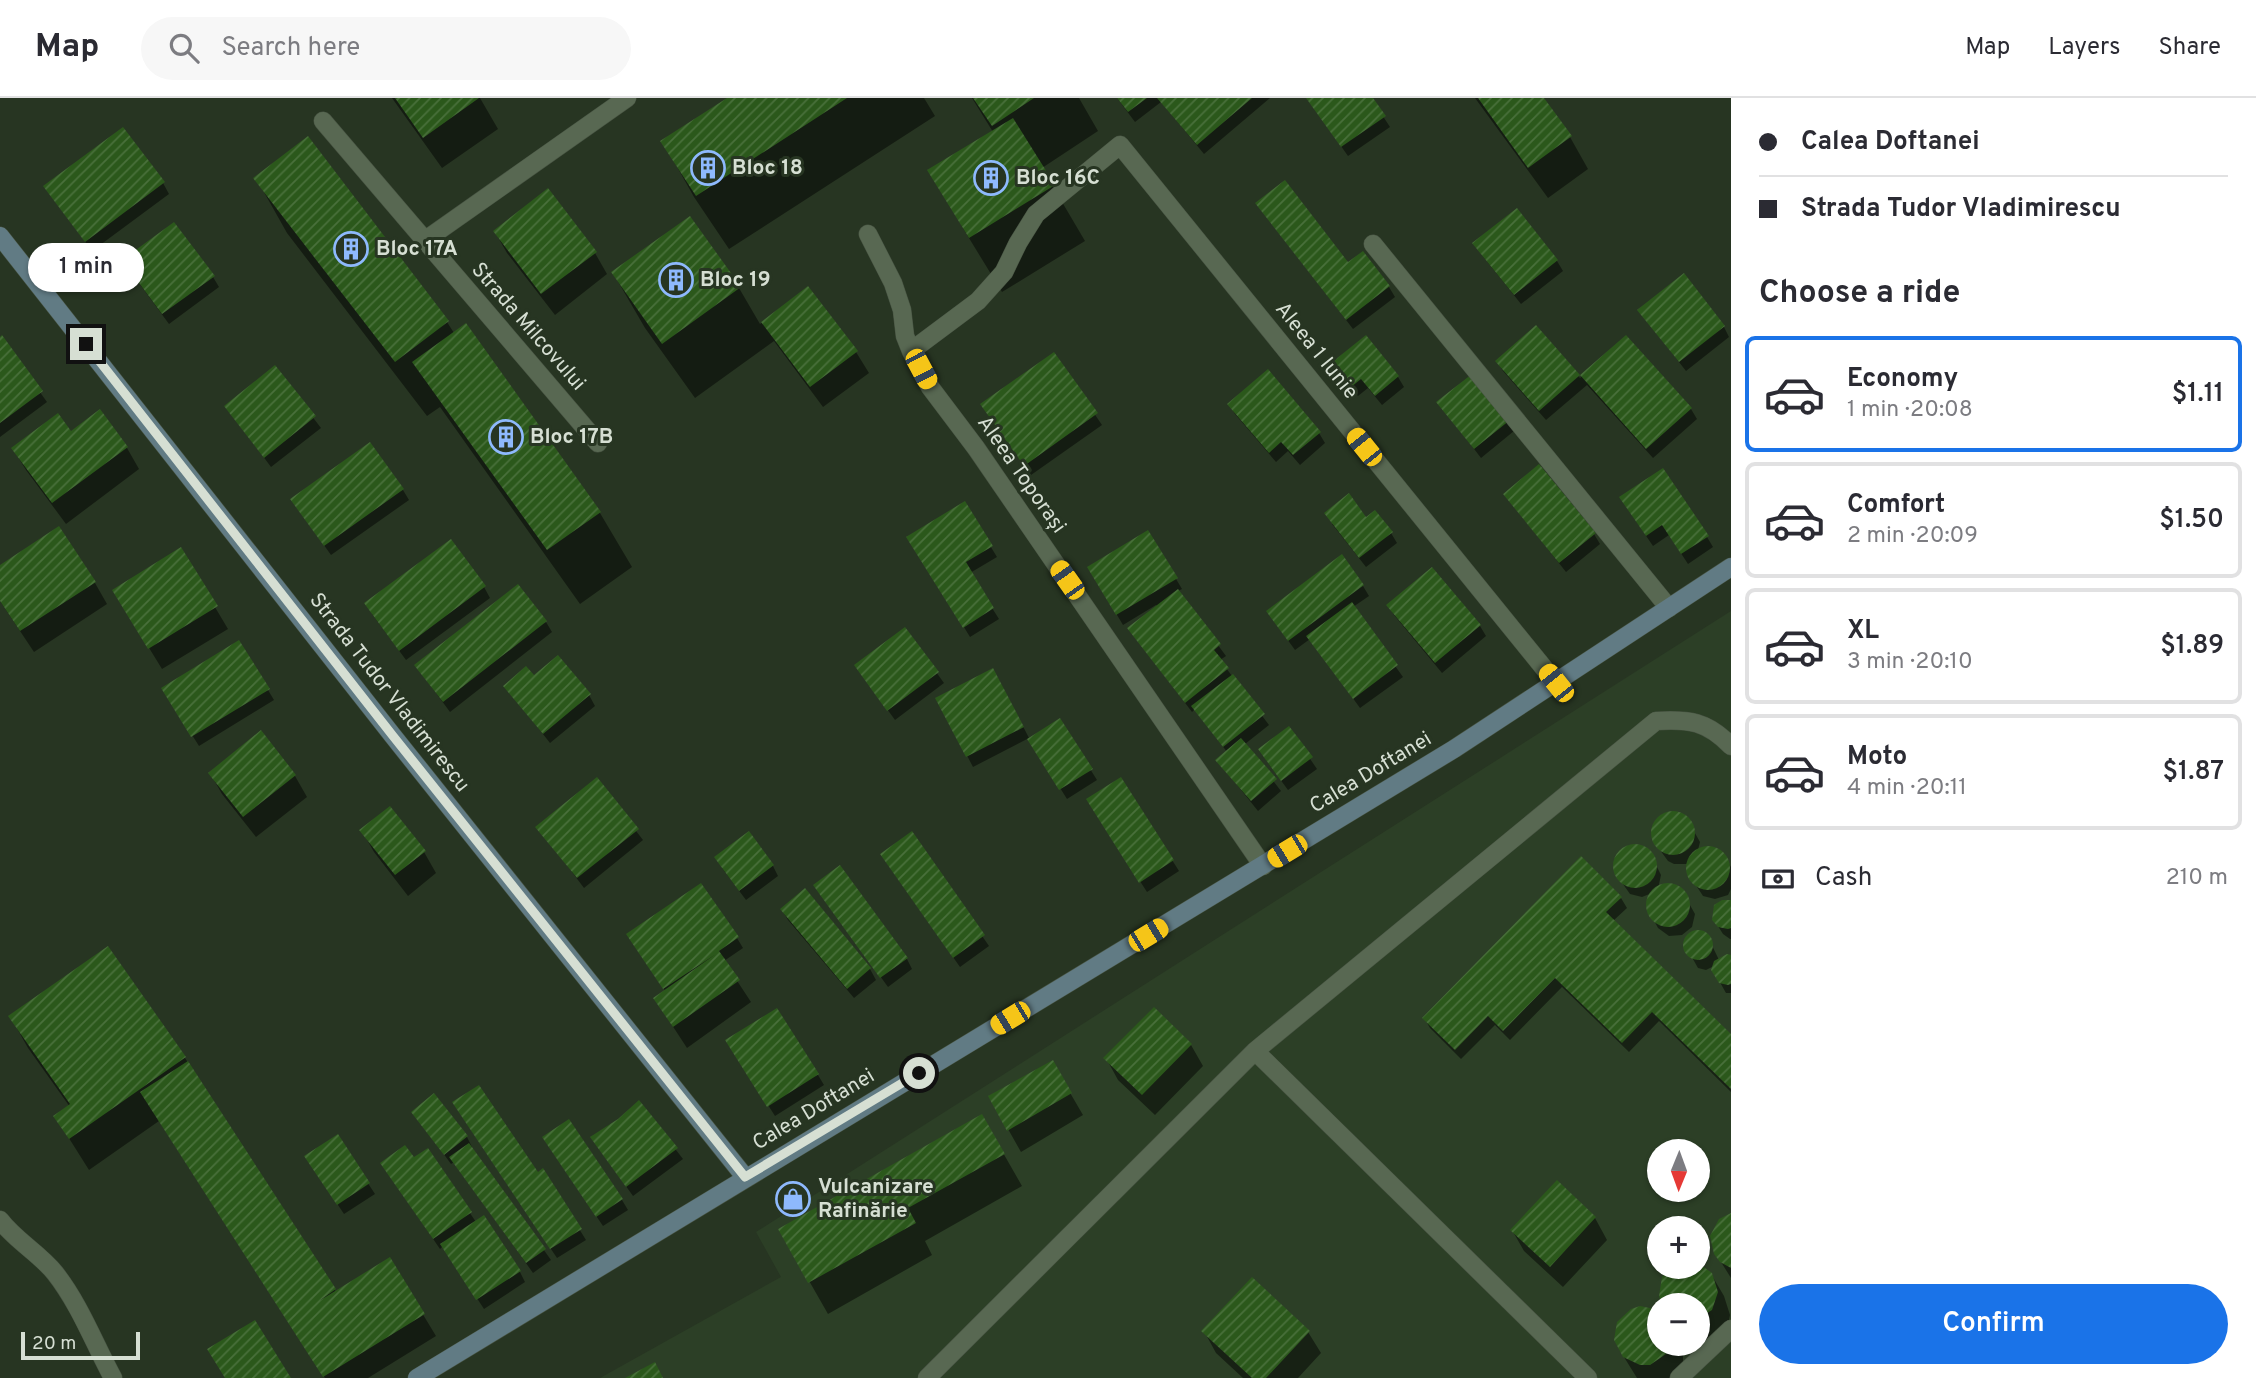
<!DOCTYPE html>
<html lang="en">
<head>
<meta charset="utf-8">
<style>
  body { margin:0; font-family:Overpass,sans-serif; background:#f7f7f7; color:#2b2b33; height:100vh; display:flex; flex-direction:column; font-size:26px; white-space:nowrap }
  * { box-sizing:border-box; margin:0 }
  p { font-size:23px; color:#7c7c81 }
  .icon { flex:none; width:38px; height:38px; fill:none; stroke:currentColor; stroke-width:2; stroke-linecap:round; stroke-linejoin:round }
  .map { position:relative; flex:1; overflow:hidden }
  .panel { display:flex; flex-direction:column; background:#fff; width:525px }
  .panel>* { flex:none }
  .banner { display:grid; align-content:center; height:154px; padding:0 28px; background:#fff }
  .needle { width:46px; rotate:181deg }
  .fabs { position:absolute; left:1647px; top:1041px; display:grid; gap:14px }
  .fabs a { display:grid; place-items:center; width:63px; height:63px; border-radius:50%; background:#fff; box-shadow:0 2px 5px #0004; font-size:35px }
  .scale { position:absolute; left:21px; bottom:18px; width:119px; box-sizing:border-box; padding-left:7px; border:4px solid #d6dfd3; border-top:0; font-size:19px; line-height:24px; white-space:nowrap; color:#d6dfd3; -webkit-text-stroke:5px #273522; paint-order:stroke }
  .end { position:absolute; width:32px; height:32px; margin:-16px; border:9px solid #d6dfd3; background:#111; box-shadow:0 0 0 4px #111 }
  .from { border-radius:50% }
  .bubble { position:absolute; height:49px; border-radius:24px; background:#fff; box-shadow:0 2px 5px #0004; font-size:23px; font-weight:600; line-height:49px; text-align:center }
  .car { position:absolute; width:21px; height:42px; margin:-21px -10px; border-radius:9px; box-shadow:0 0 5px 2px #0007; background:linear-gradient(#f5c518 24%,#345 0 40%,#f5c518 0 76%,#345 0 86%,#f5c518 0) }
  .banner b { display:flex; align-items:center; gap:24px; height:66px; font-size:26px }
  .banner b+b { border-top:2px solid #e1e1e2 }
  .banner i { width:18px; height:18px; background:#2b2b33 }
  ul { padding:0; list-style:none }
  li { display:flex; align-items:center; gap:21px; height:116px; margin:0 14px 10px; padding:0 14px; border:4px solid #e1e1e2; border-radius:10px }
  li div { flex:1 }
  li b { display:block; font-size:26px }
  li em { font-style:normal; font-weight:600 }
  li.current { border-color:#1a73e8 }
  li>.icon { width:63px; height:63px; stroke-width:1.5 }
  h2 { padding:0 28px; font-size:32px; line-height:84px }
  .pay { display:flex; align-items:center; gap:18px; height:77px; padding:0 28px; font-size:26px }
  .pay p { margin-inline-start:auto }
  .primary-button { display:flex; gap:14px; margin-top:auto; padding:14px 28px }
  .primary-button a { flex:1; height:80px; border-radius:42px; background:#1a73e8; color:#fff; font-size:28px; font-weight:600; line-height:80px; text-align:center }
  header { display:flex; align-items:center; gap:42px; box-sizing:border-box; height:98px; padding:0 35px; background:#fff; border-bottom:2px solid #e1e1e2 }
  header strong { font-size:33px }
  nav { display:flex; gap:38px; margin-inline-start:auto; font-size:24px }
  .search { width:490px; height:63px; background:#f7f7f7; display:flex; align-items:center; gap:18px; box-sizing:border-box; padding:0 24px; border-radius:38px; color:#7c7c81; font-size:26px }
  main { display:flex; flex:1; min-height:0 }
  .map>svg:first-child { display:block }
</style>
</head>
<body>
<header>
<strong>Map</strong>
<div class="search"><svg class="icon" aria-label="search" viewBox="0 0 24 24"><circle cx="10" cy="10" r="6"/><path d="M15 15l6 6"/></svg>Search here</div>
<nav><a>Map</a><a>Layers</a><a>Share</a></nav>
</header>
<main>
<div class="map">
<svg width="1731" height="1280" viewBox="0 0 1731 1280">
  <defs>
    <pattern id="building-hatch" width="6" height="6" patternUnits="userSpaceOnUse" patternTransform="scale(1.75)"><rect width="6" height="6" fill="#2b581b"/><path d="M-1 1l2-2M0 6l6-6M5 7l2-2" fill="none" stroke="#49703b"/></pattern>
  </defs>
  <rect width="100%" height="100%" fill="#273522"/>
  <path fill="#2c3f26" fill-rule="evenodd" d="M1731 513V1280H600L781 1179 756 1134ZM1659 1054H1698V1092H1659ZM1659 1130H1698V1169H1659ZM1659 1208H1698V1246H1659Z"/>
  <path fill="#0007" d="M392 0H480L498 31 442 70Z
    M730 0H924L935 18 729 151 694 99 663 44Z
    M972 0H1079L1098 33 1042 70 1085 143 1002 194 961 127 993 34Z
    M1117 0H1270L1204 56 1161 4 1135 24Z
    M1307 0H1371L1390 29 1348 58Z
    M1475 0H1542L1570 39 1588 71 1548 100Z
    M256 80 447 224 454 235 600 415 632 469 580 506 440 309 427 318 287 135Z
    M163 85 169 96 92 153 45 89Z
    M1264 115 1389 189 1395 199 1353 231Z
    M689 121 739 190 760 226 808 190 856 254 869 275 823 309 774 243 695 300 645 230 613 175Z
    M495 134 595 155 607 176 555 217 507 155Z
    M1481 156 1557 163 1563 173 1521 206Z
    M130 173 213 179 219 189 169 226Z
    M1646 222 1724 229 1729 239 1686 273Z
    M1536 229 1580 280 1626 239 1691 311 1697 321 1653 360 1587 287 1546 322 1503 273 1497 263Z
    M1 240 47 304 0 339V241Z
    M1054 256 1102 327 1031 377 988 317Z
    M275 270 321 330 271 369 226 309Z
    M1340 275 1398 279 1404 289 1382 307 1368 290 1358 298Z
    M1472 278 1514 333 1481 360 1439 305Z
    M1229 306 1319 335 1325 345 1300 367 1288 353 1276 364 1235 316Z
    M99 313 127 350 139 371 66 426 26 372 13 351 70 335Z
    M403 392 409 402 331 457 299 412Z
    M1505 397 1594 436 1600 446 1566 474Z
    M964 405 997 459 970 475 999 521 970 539 909 439Z
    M1627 410 1707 439 1713 449 1688 466 1669 437 1653 448Z
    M1366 421 1391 435 1397 445 1366 469 1332 426Z
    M1148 434 1182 491 1178 493 1226 558 1220 562 1269 627 1245 646 1281 693 1258 713 1217 662 1227 654 1195 611 1192 614 1129 531 1158 509 1156 507 1123 527 1089 470Z
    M181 452 228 531 162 571 127 514Z
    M0 469 95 485 107 506 34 554 0 503Z
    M1432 471 1480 528 1486 538 1442 575 1394 517 1388 507Z
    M1363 488 1369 498 1353 509 1403 579 1360 610 1310 541 1295 552 1274 523Z
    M484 489 490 500 406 562 372 516Z
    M546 524 552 534 450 614 416 568Z
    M905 531 944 585 895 622 856 568Z
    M239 544 274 602 199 648 163 591Z
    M534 579 589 597 595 608 550 645 505 588Z
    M999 582 1029 640 973 669 937 600Z
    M1060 623 1097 682 1067 701 1030 642Z
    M1289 630 1317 671 1288 692 1266 662Z
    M210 675 295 678 307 699 256 739 222 696Z
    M1121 681 1179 773 1147 794 1094 712Z
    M597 682 643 742 584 790 538 729Z
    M1669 716 1682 717 1687 721 1700 744 1698 752 1711 750 1717 752 1726 761 1731 769V791L1728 797 1715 801 1703 798 1688 775 1689 766H1674L1668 763 1660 752 1654 741 1653 734 1658 722Z
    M362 733 424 754 436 775 408 798 374 754Z
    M912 736 989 848 960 869 888 767Z
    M1637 748 1649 753 1661 777 1658 791 1664 787H1671L1682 793 1695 816 1692 829 1682 837 1669 838 1658 830 1649 813 1648 806 1652 795 1642 799 1630 796 1618 779 1615 767 1616 760 1624 751Z
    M773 768 778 778 746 802 722 770Z
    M815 788 907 861 912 871 888 889Z
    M804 793 870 871 876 882 854 900 788 822 782 812Z
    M1621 800 1627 810 1613 823 1731 938V994L1659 923 1629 954 1562 889 1510 942 1495 927 1461 961 1430 930 1424 920Z
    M1731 804V841H1730L1723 836 1716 825Z
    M1699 834 1707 837 1719 862 1731 859V895H1726L1713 872 1714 868 1706 872 1698 870 1685 847 1691 836Z
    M737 840 743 850 724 863 751 904 687 950 655 901 666 894 634 847Z
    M107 850 185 960 336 1194 390 1162 436 1238 368 1280H325L159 1023 89 1072 55 1018 70 1009 28 950 10 918Z
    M1191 947 1203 968 1155 1017 1118 982 1106 960Z
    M734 953 818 977 824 987 775 1018Z
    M1052 964 1083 1017 1021 1054 990 999Z
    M639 1004 683 1061 633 1098 598 1049Z
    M413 1014 467 1039 472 1049 471 1050 551 1162 533 1175 454 1064 451 1066Z
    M460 1015 538 1077 543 1073 586 1142 557 1160Z
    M982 1018 1022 1088 925 1143 932 1157 828 1216 780 1132Z
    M337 1038 375 1096 344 1116 312 1068Z
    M550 1050 622 1102 628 1112 603 1128Z
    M427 1052 476 1124 520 1174 525 1184 484 1211 443 1148 440 1151 388 1075Z
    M1557 1084 1595 1120 1607 1142 1563 1189 1524 1153 1512 1132Z
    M1731 1117V1180L1716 1156Z
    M1698 1167 1711 1176 1724 1198 1730 1217 1728 1226 1716 1240 1699 1244 1698 1208 1675 1169Z
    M1659 1215V1246H1680L1683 1251V1270L1675 1280H1637L1619 1251Z
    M1204 1233 1308 1234 1321 1255 1298 1280H1243L1216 1255Z"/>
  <path fill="url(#building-hatch)" d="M395 0H479L423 40Z
    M727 0H847L696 98 660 43Z
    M973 0H1034L992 28Z
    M1117 0H1147L1128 14Z
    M1157 0H1252L1197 47Z
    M1306 0H1373L1386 18 1341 49Z
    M1478 0H1544L1572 38 1528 70Z
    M1013 20 1055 87 969 140 927 72Z
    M123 29 165 84 85 144 43 88Z
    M308 38 449 223 395 264 253 80Z
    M1285 82 1348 164 1363 153 1390 188 1346 222 1255 105Z
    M548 90 597 154 541 196 493 133Z
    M1517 110 1558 162 1514 197 1472 145Z
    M690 118 741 189 662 246 611 174Z
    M174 124 215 178 162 216 122 162Z
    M1684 175 1725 228 1679 264 1637 212Z
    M808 188 858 253 810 289 761 224Z
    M466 225 601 414 547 452 412 264Z
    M1536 227 1580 277 1539 313 1495 263Z
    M2 237 43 293 0 325V239Z
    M1366 237 1399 278 1375 298 1361 281 1351 289 1331 265Z
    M1626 237 1692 310 1646 351 1580 277Z
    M1054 254 1098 315 1024 368 980 306Z
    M275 267 316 318 264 360 224 308Z
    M1268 271 1321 334 1293 357 1281 344 1269 355 1227 306Z
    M1472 276 1510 322 1474 351 1436 304Z
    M100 311 128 349 52 405 11 350 58 315 71 333Z
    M370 344 404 391 324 448 290 401Z
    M1539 366 1596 435 1559 465 1503 396Z
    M1663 370 1709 438 1681 456 1662 427 1646 438 1619 399Z
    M1349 395 1366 419 1375 412 1393 434 1359 460 1324 415Z
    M965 403 993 448 966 464 994 510 963 530 906 439Z
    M59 428 96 484 20 533 0 503V467Z
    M1148 432 1178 480 1116 517 1087 469Z
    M451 441 486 488 399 553 364 505Z
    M181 449 218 508 148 551 112 492Z
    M1342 456 1364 487 1288 543 1266 513Z
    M1432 469 1481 527 1435 565 1386 507Z
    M518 486 547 523 443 604 414 567Z
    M1178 491 1221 546 1214 552 1229 570 1185 605 1127 530Z
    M1352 504 1398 567 1353 601 1306 538Z
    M905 529 939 574 887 613 854 567Z
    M239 542 270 591 191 639 161 590Z
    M558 557 591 596 543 636 503 588 526 568 534 577Z
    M993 570 1024 629 966 659 935 600Z
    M1233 576 1265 616 1223 649 1191 608Z
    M1060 620 1093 671 1059 692 1027 641Z
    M1289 628 1313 659 1281 683 1258 651Z
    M261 632 296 677 243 719 208 675Z
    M1241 640 1277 681 1251 703 1215 662Z
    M597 679 639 731 577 780 535 729Z
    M1121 679 1174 762 1139 785 1086 701Z
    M390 708 426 753 395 777 359 732Z
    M1651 735a22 22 0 1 1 44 0a22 22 0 1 1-44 0Z
    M749 733 774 767 739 793 714 759Z
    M912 733 985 837 953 860 880 756Z
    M1613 768a22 22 0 1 1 44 0a22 22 0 1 1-44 0Z
    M1686 770a22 22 0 1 1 44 0a22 22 0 1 1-44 0Z
    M1581 758 1622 799 1606 814 1731 936V991L1652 914 1622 945 1555 880 1503 933 1488 918 1455 952 1422 920Z
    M840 767 908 860 880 880 813 787Z
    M701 785 739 839 719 853 740 882 673 929 653 900 716 856 663 891 626 836Z
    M1646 807a22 22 0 1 1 44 0a22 22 0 1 1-44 0Z
    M805 790 871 870 847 891 780 811Z
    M1722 802H1731V830L1728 831 1718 829 1712 822 1714 807Z
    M1683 847a15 15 0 1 1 30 0a15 15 0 1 1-30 0Z
    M108 848 186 959 69 1041 53 1018 70 1006 8 918Z
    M1727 856 1731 857V886L1728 887 1719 885 1711 872 1714 863Z
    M1154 909 1192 946 1142 997 1103 960Z
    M777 910 819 976 767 1009 725 942Z
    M1053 962 1072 995 1007 1033 988 998Z
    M188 963 336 1191 319 1203 390 1159 425 1216 323 1279 140 994Z
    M479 987 538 1074 543 1070 582 1131 550 1151 452 1004Z
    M434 995 468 1038 444 1057 411 1014Z
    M639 1002 678 1050 626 1089 590 1039 618 1021Z
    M982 1016 1005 1056 908 1110 916 1125 808 1185 778 1131Z
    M569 1021 623 1101 596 1119 542 1039Z
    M338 1036 370 1085 337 1107 304 1058Z
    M469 1045 546 1151 526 1165 449 1059Z
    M405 1047 414 1059 428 1050 472 1114 433 1141 380 1065Z
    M1557 1082 1596 1119 1550 1169 1510 1132Z
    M1731 1115V1170L1720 1164 1714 1156 1710 1138 1719 1121Z
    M484 1117 521 1173 476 1202 440 1146Z
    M1698 1165 1712 1175 1718 1194 1712 1212 1698 1221V1208H1662L1659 1198 1662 1179 1668 1171 1672 1169H1698Z
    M1252 1179 1310 1233 1266 1280H1252L1201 1233Z
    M1640 1208 1659 1212V1246H1672L1666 1256 1650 1267H1640L1623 1259 1614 1242 1617 1224 1631 1211Z
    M255 1222 291 1280H225L207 1251Z
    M655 1264 663 1280H625Z"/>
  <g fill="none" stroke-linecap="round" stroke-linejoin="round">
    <g stroke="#475342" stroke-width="19">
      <path id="lane" d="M1255 953 1588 1280
        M927 1280 1255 953 1656 623C1689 621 1707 623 1731 648
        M1679 1280 1731 1231"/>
    </g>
    <g stroke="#475342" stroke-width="19">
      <path id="street" d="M323 23 598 345
        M868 136 893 185 902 212 905 238 911 253 930 289 976 350 1263 768
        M424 143 627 0
        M1373 146 1669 510
        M911 253 978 203 1004 174 1018 145 1036 116 1120 47 1556 585
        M0 1122C16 1143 39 1155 55 1175 80 1207 94 1245 113 1280"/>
    </g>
    <g stroke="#475342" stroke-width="19">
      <path id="secondary" d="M0 138 393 638 745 1079
        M417 1280 1454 651 1731 469"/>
    </g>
    <use href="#lane" stroke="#586852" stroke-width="18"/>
    <use href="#street" stroke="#586852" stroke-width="18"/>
    <use href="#secondary" stroke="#617b84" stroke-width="18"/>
  </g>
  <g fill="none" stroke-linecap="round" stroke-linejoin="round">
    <path stroke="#d6dfd3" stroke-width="9" d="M86 246 393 638 745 1079 919 975"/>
  </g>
  <defs>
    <g id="building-ring" transform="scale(1.75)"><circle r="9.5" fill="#273522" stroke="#8eb9fd" stroke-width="1.5"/><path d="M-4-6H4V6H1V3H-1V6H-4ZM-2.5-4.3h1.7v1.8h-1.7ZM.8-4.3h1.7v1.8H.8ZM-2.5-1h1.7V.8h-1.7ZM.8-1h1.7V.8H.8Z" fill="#8eb9fd"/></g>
    <g id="shop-ring" transform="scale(1.75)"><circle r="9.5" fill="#273522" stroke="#8eb9fd" stroke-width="1.5"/><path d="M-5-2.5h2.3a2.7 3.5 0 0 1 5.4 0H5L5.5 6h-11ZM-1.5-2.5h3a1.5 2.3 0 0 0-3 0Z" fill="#8eb9fd"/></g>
  </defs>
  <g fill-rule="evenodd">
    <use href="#building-ring" x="708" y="70"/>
    <use href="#building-ring" x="991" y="80"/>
    <use href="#building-ring" x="351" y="151"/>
    <use href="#building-ring" x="676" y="182"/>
    <use href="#building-ring" x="506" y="339"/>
    <use href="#shop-ring" x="793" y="1101"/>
  </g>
  <g text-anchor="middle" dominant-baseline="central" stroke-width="6" stroke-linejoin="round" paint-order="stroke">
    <g font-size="21" font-weight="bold" fill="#d6dfd3" stroke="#273522" text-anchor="start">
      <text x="732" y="70">Bloc 18</text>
      <text x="1016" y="80">Bloc 16C</text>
      <text x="376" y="151">Bloc 17A</text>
      <text x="700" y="182">Bloc 19</text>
      <text x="530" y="339">Bloc 17B</text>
      <text x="818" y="1089">Vulcanizare<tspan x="818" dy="24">Rafinărie</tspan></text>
    </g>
    <g font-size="21" fill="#d6dfd3" stroke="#273522">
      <text transform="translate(528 229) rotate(49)">Strada Milcovului</text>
      <text transform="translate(1316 253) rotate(51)">Aleea 1 Iunie</text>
      <text transform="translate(1021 377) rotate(55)">Aleea Toporași</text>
      <text transform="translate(389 595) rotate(52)">Strada Tudor Vladimirescu</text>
      <text transform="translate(1371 675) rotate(-31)">Calea Doftanei</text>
      <text transform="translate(814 1012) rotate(-31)">Calea Doftanei</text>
    </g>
  </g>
</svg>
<div class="fabs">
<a><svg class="needle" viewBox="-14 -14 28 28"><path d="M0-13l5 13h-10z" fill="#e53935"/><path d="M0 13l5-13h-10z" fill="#7c7c81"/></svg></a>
<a>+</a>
<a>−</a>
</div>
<div class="scale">20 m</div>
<i class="end from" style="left:919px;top:975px"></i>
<i class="end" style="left:86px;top:246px"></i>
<div class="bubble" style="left:28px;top:145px;width:116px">1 min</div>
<i class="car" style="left:921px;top:271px;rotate:152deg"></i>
<i class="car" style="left:1364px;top:349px;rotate:321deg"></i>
<i class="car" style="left:1067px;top:482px;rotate:325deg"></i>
<i class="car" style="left:1556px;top:585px;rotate:321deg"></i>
<i class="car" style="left:1287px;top:753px;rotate:239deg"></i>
<i class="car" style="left:1148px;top:837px;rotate:59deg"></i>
<i class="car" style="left:1010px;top:920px;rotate:239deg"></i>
</div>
<section class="panel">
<div class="banner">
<b><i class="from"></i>Calea Doftanei</b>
<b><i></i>Strada Tudor Vladimirescu</b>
</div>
<h2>Choose a ride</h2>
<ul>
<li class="current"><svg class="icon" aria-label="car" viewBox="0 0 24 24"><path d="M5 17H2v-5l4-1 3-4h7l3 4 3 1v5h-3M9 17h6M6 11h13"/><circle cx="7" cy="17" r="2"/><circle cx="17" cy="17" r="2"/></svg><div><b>Economy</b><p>1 min · 20:08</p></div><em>$1.11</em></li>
<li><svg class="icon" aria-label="car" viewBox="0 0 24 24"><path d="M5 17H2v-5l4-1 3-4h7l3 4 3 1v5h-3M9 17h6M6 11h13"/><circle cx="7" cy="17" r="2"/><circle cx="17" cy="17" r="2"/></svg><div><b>Comfort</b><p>2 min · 20:09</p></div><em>$1.50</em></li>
<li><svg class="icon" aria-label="car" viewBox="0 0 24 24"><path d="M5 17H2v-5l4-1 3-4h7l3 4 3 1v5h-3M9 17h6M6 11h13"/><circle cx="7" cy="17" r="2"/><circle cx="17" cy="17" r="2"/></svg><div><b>XL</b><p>3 min · 20:10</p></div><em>$1.89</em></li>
<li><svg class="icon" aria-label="car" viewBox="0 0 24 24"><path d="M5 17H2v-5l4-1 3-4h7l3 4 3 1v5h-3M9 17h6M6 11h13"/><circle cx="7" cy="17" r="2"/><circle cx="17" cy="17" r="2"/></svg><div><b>Moto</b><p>4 min · 20:11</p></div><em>$1.87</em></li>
</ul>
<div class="pay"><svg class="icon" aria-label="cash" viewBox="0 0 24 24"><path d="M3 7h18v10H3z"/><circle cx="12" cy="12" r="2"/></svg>Cash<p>210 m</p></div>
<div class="primary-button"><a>Confirm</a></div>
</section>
</main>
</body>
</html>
